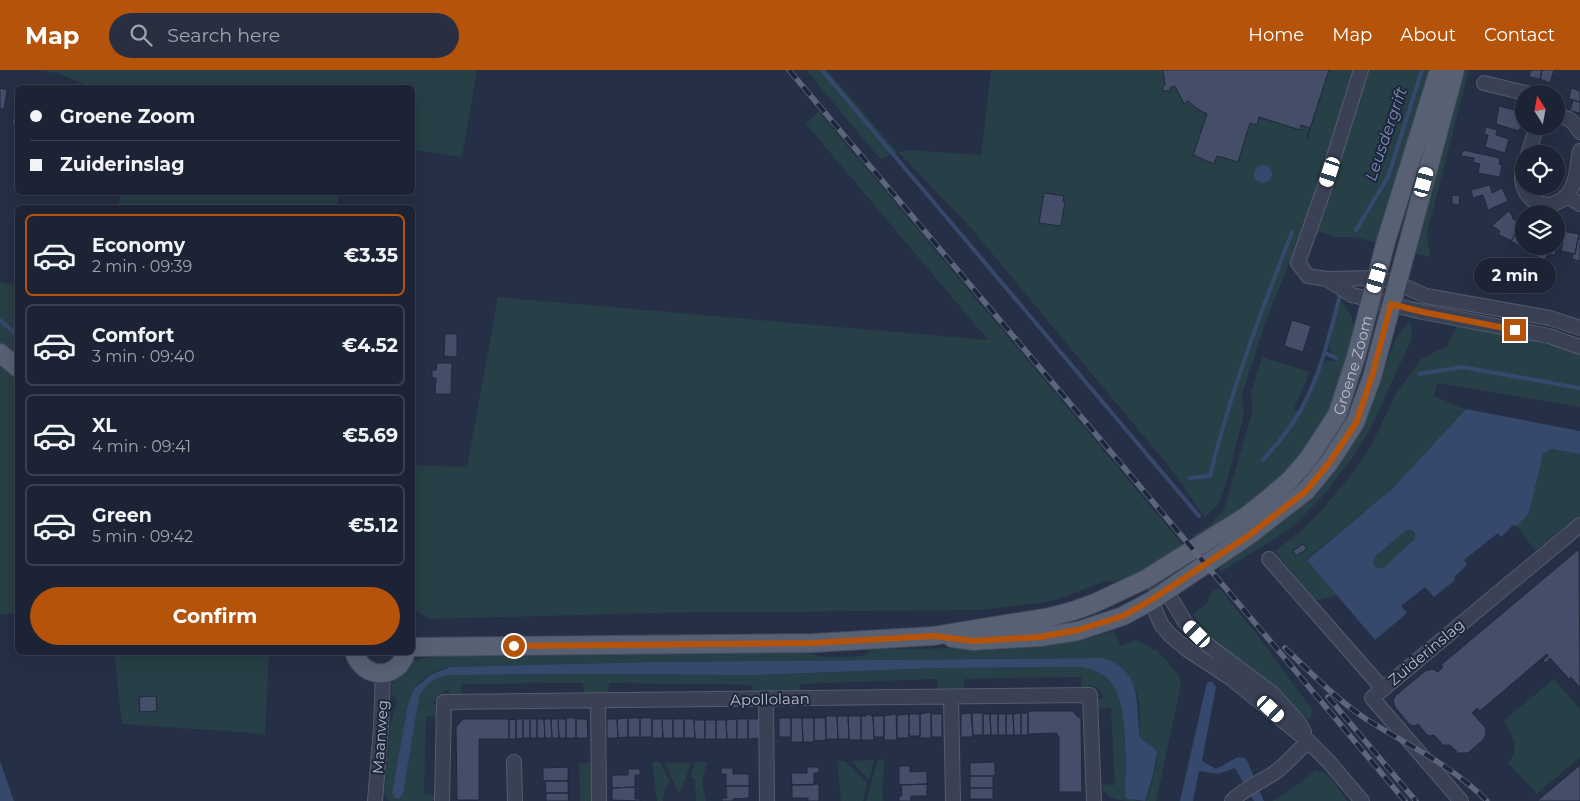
<!DOCTYPE html>
<html lang="en">
<head>
<meta charset="utf-8">
<style>
  body { margin:0; font-family:Montserrat,sans-serif; background:#292f40; color:#f1f3f6; height:100vh; display:flex; flex-direction:column; font-size:19px; white-space:nowrap }
  * { box-sizing:border-box; margin:0 }
  p { font-size:16px; color:#a0a4ac }
  .icon { flex:none; width:28px; height:28px; fill:none; stroke:currentColor; stroke-width:2; stroke-linecap:round; stroke-linejoin:round }
  .map { position:relative; flex:1; overflow:hidden }
  .panel { position:absolute; left:15px; top:135px; width:400px; height:450px; display:flex; flex-direction:column; background:#1c2334; border-radius:8px; box-shadow:0 5px 20px #0002,0 0 0 1px #3a404f }
  .panel>* { flex:none }
  .top-card { position:absolute; left:15px; top:15px; width:400px; height:110px; border-radius:8px; box-shadow:0 5px 20px #0002,0 0 0 1px #3a404f; display:grid; align-content:center; height:110px; padding:0 15px; background:#1c2334 }
  .needle { width:32px; rotate:349deg }
  .fabs { position:absolute; left:1515px; top:15px; display:grid; gap:10px }
  .fabs a { display:grid; place-items:center; width:50px; height:50px; border-radius:50%; background:#1c2334; box-shadow:0 5px 20px #0002,0 0 0 1px #3a404f; font-size:25px }
  .end { position:absolute; width:22px; height:22px; margin:-11px; border:6px solid #b45309; background:#fff; box-shadow:0 0 0 2px #fff }
  .from { border-radius:50% }
  .bubble { position:absolute; height:35px; border-radius:18px; background:#1c2334; box-shadow:0 5px 20px #0002,0 0 0 1px #3a404f; font-size:16px; font-weight:700; line-height:35px; text-align:center }
  .car { position:absolute; width:15px; height:30px; margin:-15px -8px; border-radius:6px; box-shadow:0 0 4px 1px #0007; background:linear-gradient(#fff 24%,#345 0 40%,#fff 0 76%,#345 0 86%,#fff 0) }
  .top-card b { display:flex; align-items:center; gap:18px; height:48px; font-size:19px }
  .top-card b+b { border-top:1px solid #3a404f }
  .top-card i { width:12px; height:12px; background:#f1f3f6 }
  ul { padding:9px 0 0; list-style:none }
  li { display:flex; align-items:center; gap:15px; height:82px; margin:0 10px 8px; padding:0 5px; border:2px solid #3a404f; border-radius:8px }
  li div { flex:1 }
  li b { display:block; font-size:19px }
  li em { font-style:normal; font-weight:700 }
  li.active { border-color:#b45309 }
  li>.icon { width:45px; height:45px; stroke-width:1.5 }
  .cta { display:flex; gap:10px; margin-top:auto; padding:10px 15px }
  .cta a { flex:1; height:58px; border-radius:30px; background:#b45309; color:#fff; font-size:20px; font-weight:700; line-height:58px; text-align:center }
  header { display:flex; align-items:center; gap:30px; box-sizing:border-box; height:70px; padding:0 25px; background:#b45309; color:#fff }
  header strong { font-size:24px }
  nav { display:flex; gap:28px; margin-inline-start:auto; font-size:18px }
  .search { width:350px; height:45px; background:#292f40; display:flex; align-items:center; gap:12px; box-sizing:border-box; padding:0 18px; border-radius:28px; color:#a0a4ac; font-size:19px }
  .map>svg:first-child { display:block }
</style>
</head>
<body>
<header>
<strong>Map</strong>
<div class="search"><svg class="icon" aria-label="search" viewBox="0 0 24 24"><circle cx="10" cy="10" r="6"/><path d="M15 15l6 6"/></svg>Search here</div>
<nav><a>Home</a><a>Map</a><a>About</a><a>Contact</a></nav>
</header>
<div class="map">
<svg width="1580" height="731" viewBox="0 0 1580 731">
  <rect width="100%" height="100%" fill="#252f45"/>
  <path fill="#273f46" d="M40 0H477L462 87 413 80 412 18 93 17 59 4Z
    M806 0H827L897 82 910 80 981 85 991 0H1436L1382 174 1354 167H1336L1320 162 1293 185 1270 240 1260 268 1242 325 1244 344 1227 411 1219 432 1205 448 1171 399 970 157 898 82 880 89Z
    M1461 0H1469L1427 163 1430 185 1428 187 1411 182Z
    M818 41 1184 476 1117 518 1115 512 1105 511 1059 529 1040 533 983 540 653 543 429 549 413 539 412 420 416 395 467 397 498 227 988 270 806 54Z
    M122 123H338V137H117Z
    M0 212 17 216V544H0Z
    M1338 228C1361 249 1354 264 1347 291 1341 314 1333 334 1322 355 1319 362 1316 369 1311 375 1280 415 1238 443 1195 467L1192 465 1210 455 1224 439 1252 343 1251 323 1262 287 1310 302 1294 339 1301 342 1324 291H1333L1336 289 1329 279Z
    M1409 252 1412 256 1411 270 1371 358 1350 391 1324 425 1290 459 1221 502 1215 493 1330 405 1364 355 1396 267Z
    M1458 253 1556 272 1580 283V337L1437 313 1434 326 1466 339 1392 419 1307 489 1339 525 1314 531 1275 481 1304 458 1321 441 1352 404 1372 374 1397 321 1421 289 1447 276Z
    M1552 379 1580 384V447L1575 448 1535 481 1517 456 1529 443 1543 384Z
    M1406 460H1412L1416 469 1383 498C1377 498 1374 497 1373 491L1376 486Z
    M1219 518 1258 566 1314 642 1309 650 1237 589 1212 570 1192 544 1206 534 1213 521Z
    M1114 561 1121 576 1135 570 1149 576 1154 581 1156 579 1179 605 1181 615 1156 731H1145C1150 721 1160 689 1155 679 1151 676 1145 674 1142 670 1138 664 1140 654 1140 647 1139 617 1130 598 1102 588L657 592 450 597C428 601 415 613 408 634L392 724 397 729 402 727 403 724 419 627C425 615 434 608 447 605L584 604 753 605 940 598 1076 597C1121 600 1123 636 1125 671 1126 690 1127 707 1125 726L1128 729 1139 731C1124 731 1103 731 1102 714L1115 715 1111 638 1099 639 1096 631 1103 627C1101 621 1096 617 1090 614L1086 622 1082 620 1081 607 964 609V620H965L964 623 938 622V609L800 614V626H802L800 628 752 629 751 627 753 626 752 615 609 613 608 627H584L583 613 461 614V626L451 628 448 620C442 622 437 628 433 634L440 638 438 647 426 646 424 724 436 725V723L435 728 432 731H389L384 722 390 657 397 630 391 623 392 614 397 606 414 591 423 588 466 584 518 582 800 581 824 587 862 586 874 579 979 578 980 581C1025 577 1070 576 1114 561Z
    M114 583H269L265 664 122 654Z
    M1554 609 1580 639V687L1537 724 1509 694V692C1521 678 1511 664 1504 650Z
    M885 689 882 720 883 731H866L877 692 879 690Z
    M874 690 870 707 868 709 851 691Z
    M652 691 660 692 670 711 665 719 663 731H657Z
    M837 691H845L867 713 863 731H841Z
    M664 692 691 693 680 724H679Z
    M695 692H707L702 712 706 731H696L695 709 690 706Z
    M579 693H591L592 731H580Z
    M1316 700 1328 705 1348 731H1272L1293 718Z"/>
  <path fill="#37486d" fill-rule="evenodd" d="M1254 104a9 9 0 1 1 18 0a9 9 0 1 1-18 0Z
    M1466 339 1580 361V384L1552 379 1543 384 1529 443 1517 456 1513 455 1501 467 1498 463 1464 490 1467 495 1454 507 1455 510 1434 527 1425 517 1401 536 1407 543 1375 570 1307 490 1392 419ZM1406 460H1412L1415 464V469L1383 498C1377 498 1374 497 1373 491L1376 486Z
    M1102 588C1144 600 1135 633 1140 667 1144 674 1153 674 1157 682L1153 705 1145 731 1128 729 1125 727C1126 706 1126 689 1125 668 1123 634 1119 599 1076 597L940 598 753 605 584 604 447 605C434 608 425 615 419 627L403 724 402 727 397 729 394 727 392 723 408 634 414 619 430 605 450 597 657 592Z
    M1207 612H1212L1216 617 1202 691 1216 699 1238 687 1246 688 1264 731H1254L1235 698 1218 704 1199 701 1193 731H1180Z
    M0 691 14 731H0Z"/>
  <g fill="none" stroke-linecap="round" stroke-linejoin="round">
    <path stroke="#37486d" stroke-width="4" d="M822 0 1199 446
      M1356 160 1388 107 1422 0
      M0 250 18 266
      M1325 283 1336 288
      M1419 304 1462 297 1580 318
      M1263 390C1272 379 1282 369 1290 357 1318 317 1328 271 1340 225
      M1189 408 1210 406C1230 323 1261 242 1292 162"/>
  </g>
  <path fill="#444e68" stroke="#20283c" d="M1163 0H1329L1307 68 1310 58 1301 55 1300 60 1259 47 1257 55 1250 53 1238 92 1217 86 1214 94 1193 85 1207 44 1196 38 1188 31 1184 34 1175 16 1170 18 1171 21H1163L1162 18 1165 15Z
    M1531 0H1542L1540 9 1529 7Z
    M1542 0H1554L1550 13 1540 9Z
    M0 18 7 20 4 39 0 38Z
    M1571 18 1580 21V32L1569 29Z
    M1573 30 1580 32V43L1570 41Z
    M1499 36 1519 41 1517 47 1523 49 1519 61 1496 54Z
    M15 38 18 39V55L12 54Z
    M1486 57 1497 60 1496 65 1509 69 1505 83 1485 77 1488 65 1484 64Z
    M1463 80 1500 88 1499 94 1502 95 1500 107 1478 103 1480 94 1473 92 1474 88 1461 86Z
    M1490 115 1492 123 1502 118 1508 131 1488 140 1483 125 1473 128 1471 120Z
    M1044 123 1064 126 1063 132H1065L1061 156 1039 153Z
    M1452 125 1460 126 1459 135 1452 134Z
    M1509 141 1513 147 1512 148 1521 154 1511 171 1498 164 1500 161 1492 156 1489 158Z
    M1521 154 1524 155V172L1521 177 1511 171Z
    M1562 161 1579 164 1575 184 1561 181 1563 173H1560Z
    M1579 164H1580V191L1572 189 1573 184H1575Z
    M1556 170H1558L1555 185 1548 184 1544 190 1531 183 1535 176H1556Z
    M1503 192 1510 196 1505 205 1499 199Z
    M1292 250 1311 256 1303 282 1284 276Z
    M445 264H457V287L444 286Z
    M437 293H452L451 324H435L436 308H432V300H436Z
    M1303 474 1307 479 1296 486 1293 481Z
    M1579 479 1580 618 1571 607 1569 609 1550 588 1545 593 1543 590 1548 586 1547 584 1480 641 1477 638 1472 643 1485 657 1486 664 1484 669 1468 683H1458L1450 675H1443L1434 665 1430 666 1427 665 1418 654 1415 656 1410 655 1395 637 1393 631 1395 626 1425 601 1433 599 1438 602 1443 597 1441 595Z
    M156 626 157 641 140 642 139 627Z
    M1028 641H1074V643L1078 647H1081L1082 722H1059V666H1057V663L1028 664Z
    M930 642 931 644V668H920V644Z
    M971 643 973 667H961V644Z
    M972 643H983V665H973Z
    M1021 643H1028V665H1021Z
    M1021 643V665H1014L1013 644Z
    M866 644 873 646 874 670H861V646H866Z
    M896 644 897 670H884V646Z
    M909 644V668H897V645Z
    M909 644H920V666H909Z
    M931 644H942V667H932Z
    M983 644H990L991 665H983Z
    M990 644H998V665H991Z
    M998 644H1006V665H998Z
    M1006 644H1013L1014 665H1006Z
    M825 646 826 670 814 671V648H825Z
    M826 646H837L838 669H826Z
    M837 646H848L849 669H838Z
    M848 646H861V670H849Z
    M873 646H884V667H874Z
    M566 648H576V668H566Z
    M628 648H640V667H628Z
    M628 648V667L618 668 617 649Z
    M640 648H652V667H640Z
    M779 648H791V667H779Z
    M791 648H802L803 672H791Z
    M802 648H814V672H803Z
    M463 649H509V669H479V730H457L456 657Z
    M516 649H523V668L516 669Z
    M516 649V669H509V650Z
    M523 649H530V668H523Z
    M530 649H537V668H530Z
    M537 649H544L545 668H537Z
    M544 649H551L552 668H545Z
    M551 649H558L559 668H552Z
    M558 649H566V668H559Z
    M576 649H587L588 668H576Z
    M607 649H617L618 668H607Z
    M652 649H662L663 668H652Z
    M662 649H673V668H663Z
    M673 649H684V668H673Z
    M684 649H694L695 668H684Z
    M737 649H748V669H737Z
    M737 649V669H727L726 650Z
    M748 649H759L760 668 748 669Z
    M694 650H705V669H695Z
    M705 650H716V669H705Z
    M716 650H726L727 669H716Z
    M995 692V706H970V693Z
    M1580 695V731H1537Z
    M899 696H910V702L927 701V714L899 715Z
    M568 697V711H543V698Z
    M807 697H819V703H814V715H792L791 703H807Z
    M721 698H733V704H749V716H726V704H721Z
    M628 699H640V705H635V717L612 718V705H628Z
    M970 706H993V718H970Z
    M545 711H568V723H546Z
    M819 714V731H808V728H792V715Z
    M927 714V726H911V731H899V726H902L901 715Z
    M726 716H749V728L733 729V731H722V728H727Z
    M635 717V729H640V731L612 730V718Z
    M970 718H993V729H970Z
    M546 723H568L569 731H546Z"/>
  <g fill="none" stroke-linecap="round" stroke-linejoin="round">
    <g stroke="#555c6f" stroke-width="16">
      <path id="minor" d="M1361 0 1324 119 1298 193 1308 206 1327 209 1377 208 1397 213 1426 226 1550 248 1580 258
        M1484 13 1529 24
        M1556 46C1568 46 1574 52 1580 62
        M1528 84 1537 56
        M1524 95C1514 125 1544 148 1566 126 1577 116 1577 95 1580 81
        M1567 126 1580 134
        M1327 209 1352 225 1423 242 1549 266 1580 277
        M1269 489 1383 619 1580 455
        M1146 509 1166 520 1185 552 1209 576 1273 624 1300 654 1304 662
        M1151 531 1161 554 1170 565 1188 580 1232 609 1308 671 1329 692 1362 731
        M1383 619 1372 628 1461 731
        M951 627 953 731
        M766 629 767 731
        M598 630 599 731
        M514 692 515 731
        M375 731 381 657 383 603
        M442 731 444 632 1090 625 1094 731
        M1232 731C1241 720 1265 710 1277 701 1288 692 1298 681 1308 671"/>
    </g>
    <g stroke="#434a5e" stroke-width="20">
      <g id="major">
        <path d="M0 283 18 298"/>
        <path d="M952 568 974 571 1040 567 1078 561 1123 546 1151 531 1248 466 1306 421 1329 393 1355 353 1372 307 1455 0"/>
        <path id="s1" d="M412 577 814 573 933 566 1050 547 1073 541 1095 533 1146 509 1245 447 1269 428 1291 409 1309 388 1337 345 1356 287 1386 171 1439 0"/>
        <path d="M354 582C363 610 398 611 406 582"/>
      </g>
    </g>
    <use href="#minor" stroke="#3a4154" stroke-width="14"/>
    <use href="#major" stroke="#586074" stroke-width="18"/>
    <g stroke="#5c657c" stroke-width="5.5">
      <path id="rail" d="M789 0 1405 731
        M1285 578C1311 603 1336 629 1366 649 1407 675 1452 695 1487 731
        M1328 627 1416 731"/>
    </g>
    <use href="#rail" stroke="#1e263a" stroke-width="4" stroke-dasharray="11" stroke-linecap="butt"/>
  </g>
  <g fill="none" stroke-linecap="round" stroke-linejoin="round">
    <path stroke="#b45309" stroke-width="6" d="M514 576 814 573 933 566 974 571 1040 567 1078 560 1123 546 1151 530 1248 466 1306 421 1329 393 1356 353 1372 306 1391 234 1423 242 1515 260"/>
  </g>
  <g text-anchor="middle" dominant-baseline="central" stroke-width="4" stroke-linejoin="round" paint-order="stroke">
    <g font-size="15" fill="#b7bdce" stroke="#1e263a">
      <text stroke="none"><textPath href="#s1" startOffset="1051">Groene Zoom</textPath></text>
      <text transform="translate(1426 582) rotate(-40)">Zuiderinslag</text>
      <text transform="translate(770 629) rotate(-1)">Apollolaan</text>
      <text transform="translate(380 667) rotate(-86)">Maanweg</text>
    </g>
    <g font-size="16" font-style="italic" fill="#7c8eb7" stroke="#1e263a">
      <text transform="translate(1386 64) rotate(-71)">Leusdergrift</text>
    </g>
  </g>
</svg>
<div class="fabs">
<a><svg class="needle" viewBox="-14 -14 28 28"><path d="M0-13l5 13h-10z" fill="#e53935"/><path d="M0 13l5-13h-10z" fill="#a0a4ac"/></svg></a>
<a><svg class="icon" aria-label="locate" viewBox="0 0 24 24"><circle cx="12" cy="12" r="6"/><path d="M12 2v4M12 18v4M2 12h4M18 12h4"/></svg></a>
<a><svg class="icon" aria-label="layers" viewBox="0 0 24 24"><path d="M12 4l9 5-9 5-9-5zM3 14l9 5 9-5"/></svg></a>
</div>
<i class="end from" style="left:514px;top:576px"></i>
<i class="end" style="left:1515px;top:260px"></i>
<div class="bubble" style="left:1474px;top:188px;width:82px">2 min</div>
<i class="car" style="left:1330px;top:102px;rotate:198deg"></i>
<i class="car" style="left:1424px;top:112px;rotate:15deg"></i>
<i class="car" style="left:1377px;top:208px;rotate:197deg"></i>
<i class="car" style="left:1197px;top:564px;rotate:315deg"></i>
<i class="car" style="left:1271px;top:639px;rotate:133deg"></i>
<div class="top-card">
<b><i class="from"></i>Groene Zoom</b>
<b><i></i>Zuiderinslag</b>
</div>
<section class="panel">
<ul>
<li class="active"><svg class="icon" aria-label="car" viewBox="0 0 24 24"><path d="M5 17H2v-5l4-1 3-4h7l3 4 3 1v5h-3M9 17h6M6 11h13"/><circle cx="7" cy="17" r="2"/><circle cx="17" cy="17" r="2"/></svg><div><b>Economy</b><p>2 min · 09:39</p></div><em>€3.35</em></li>
<li><svg class="icon" aria-label="car" viewBox="0 0 24 24"><path d="M5 17H2v-5l4-1 3-4h7l3 4 3 1v5h-3M9 17h6M6 11h13"/><circle cx="7" cy="17" r="2"/><circle cx="17" cy="17" r="2"/></svg><div><b>Comfort</b><p>3 min · 09:40</p></div><em>€4.52</em></li>
<li><svg class="icon" aria-label="car" viewBox="0 0 24 24"><path d="M5 17H2v-5l4-1 3-4h7l3 4 3 1v5h-3M9 17h6M6 11h13"/><circle cx="7" cy="17" r="2"/><circle cx="17" cy="17" r="2"/></svg><div><b>XL</b><p>4 min · 09:41</p></div><em>€5.69</em></li>
<li><svg class="icon" aria-label="car" viewBox="0 0 24 24"><path d="M5 17H2v-5l4-1 3-4h7l3 4 3 1v5h-3M9 17h6M6 11h13"/><circle cx="7" cy="17" r="2"/><circle cx="17" cy="17" r="2"/></svg><div><b>Green</b><p>5 min · 09:42</p></div><em>€5.12</em></li>
</ul>
<div class="cta"><a>Confirm</a></div>
</section>
</div>
</body>
</html>
